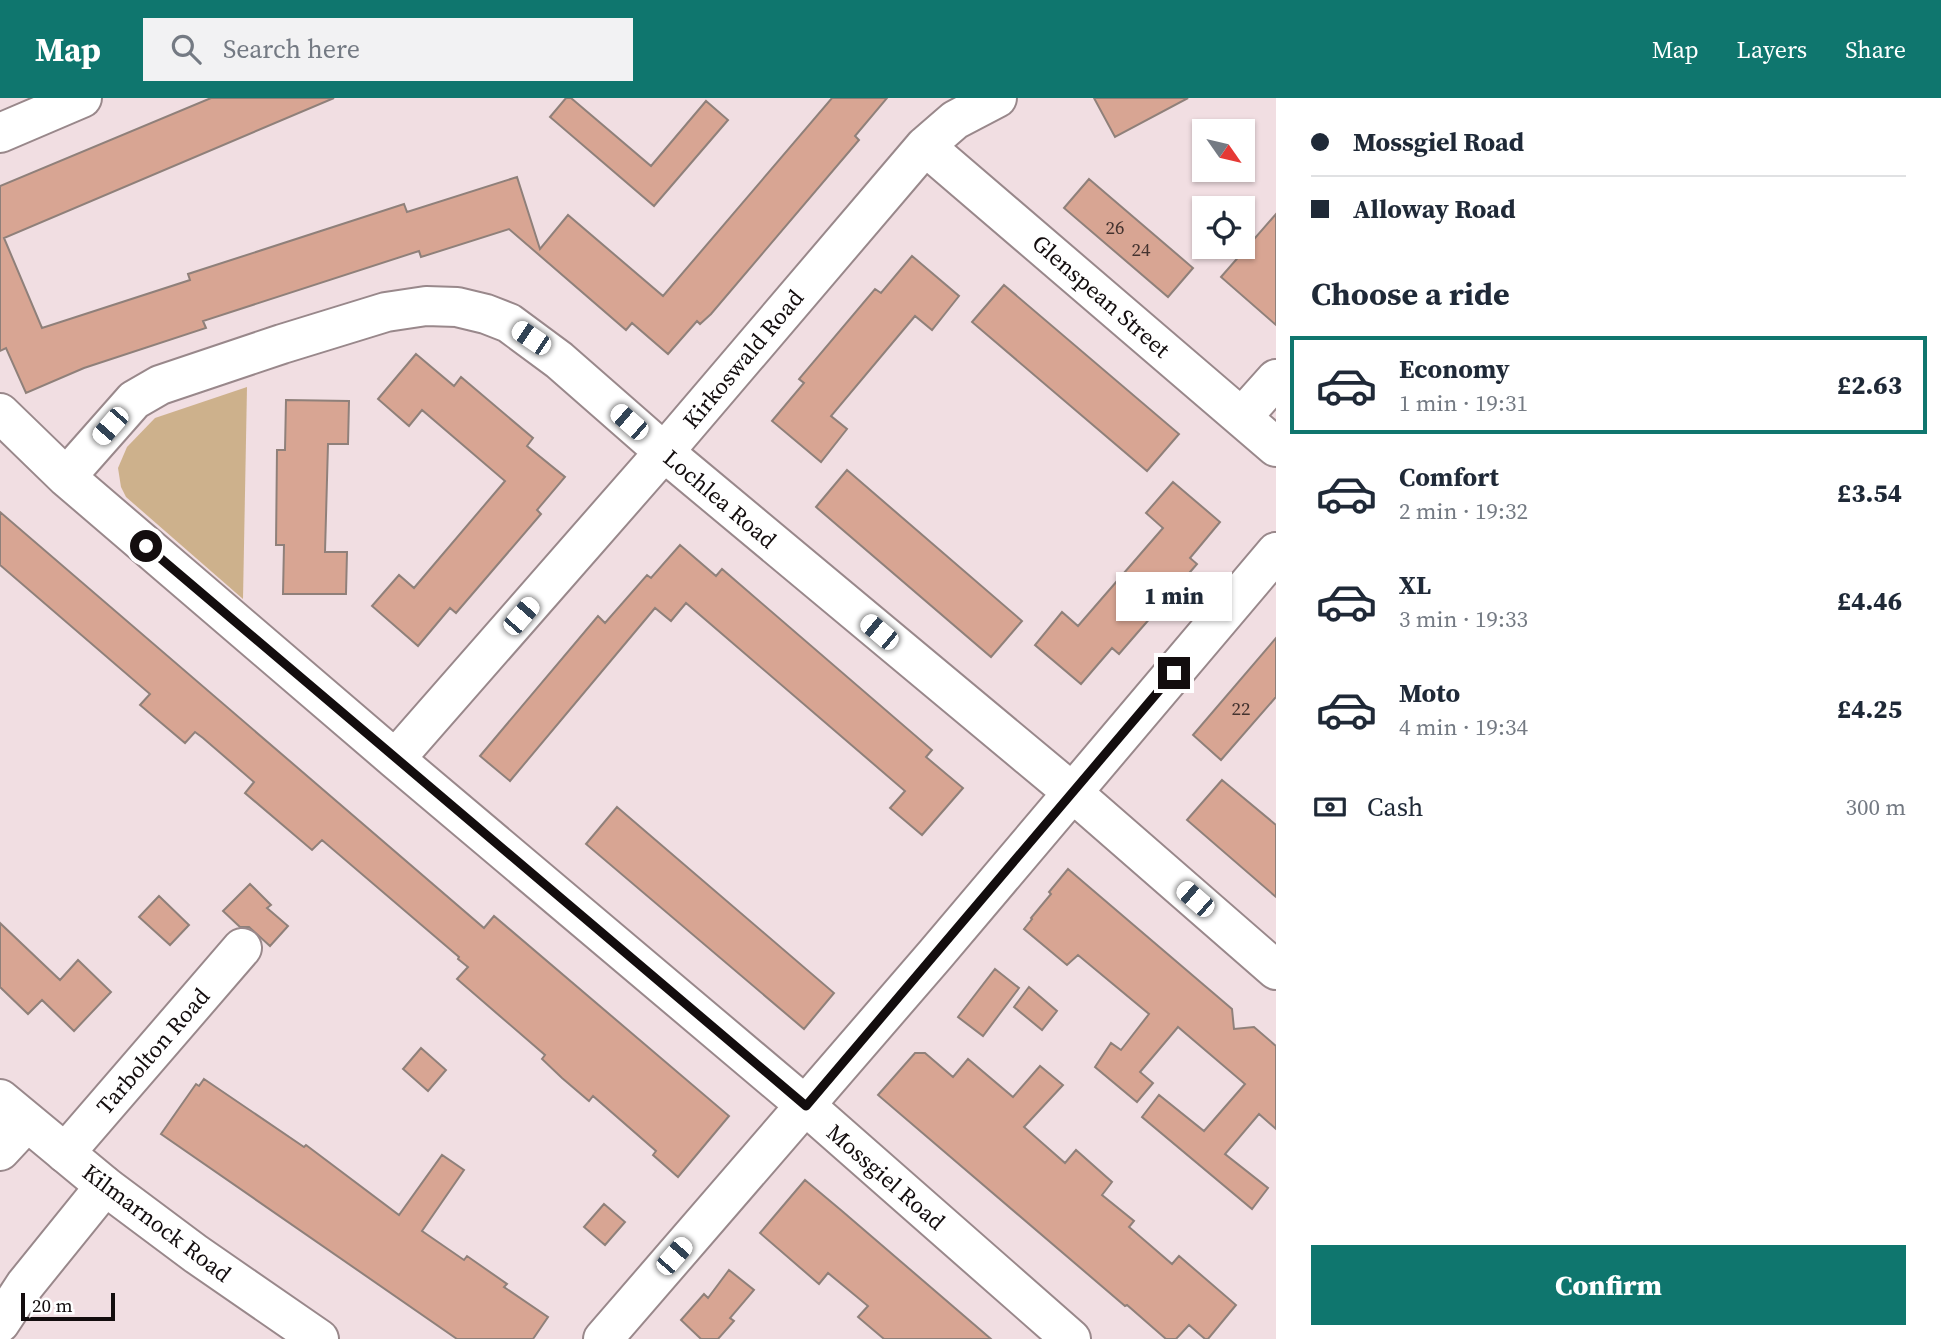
<!DOCTYPE html>
<html lang="en">
<head>
<meta charset="utf-8">
<style>
  body { margin:0; font-family:"Source Serif 4",serif; background:#f2f2f3; color:#1f2937; height:100vh; display:flex; flex-direction:column; font-size:26px; white-space:nowrap }
  * { box-sizing:border-box; margin:0 }
  p { font-size:23px; color:#747a83 }
  .icon { flex:none; width:38px; height:38px; fill:none; stroke:currentColor; stroke-width:2; stroke-linecap:round; stroke-linejoin:round }
  .map { position:relative; flex:1; overflow:hidden }
  .sheet { display:flex; flex-direction:column; background:#fff; width:665px }
  .sheet>* { flex:none }
  .banner { display:grid; align-content:center; height:154px; padding:0 35px; background:#fff }
  .needle { width:46px; rotate:124deg }
  .fabs { position:absolute; left:1192px; top:21px; display:grid; gap:14px }
  .fabs a { display:grid; place-items:center; width:63px; height:63px; border-radius:0px; background:#fff; box-shadow:0 2px 5px #0004; font-size:35px }
  .scale { position:absolute; left:21px; bottom:18px; width:94px; box-sizing:border-box; padding-left:7px; border:4px solid #130d0e; border-top:0; font-size:19px; line-height:24px; white-space:nowrap; color:#130d0e; -webkit-text-stroke:5px #fff; paint-order:stroke }
  .end { position:absolute; width:32px; height:32px; margin:-16px; border:9px solid #130d0e; background:#fff; box-shadow:0 0 0 4px #fff }
  .from { border-radius:50% }
  .bubble { position:absolute; height:49px; border-radius:0px; background:#fff; box-shadow:0 2px 5px #0004; font-size:23px; font-weight:800; line-height:49px; text-align:center }
  .car { position:absolute; width:21px; height:42px; margin:-21px -10px; border-radius:9px; box-shadow:0 0 5px 2px #0007; background:linear-gradient(#fff 24%,#345 0 40%,#fff 0 76%,#345 0 86%,#fff 0) }
  .banner b { display:flex; align-items:center; gap:24px; height:66px; font-size:26px }
  .banner b+b { border-top:2px solid #e0e1e3 }
  .banner i { width:18px; height:18px; background:#1f2937 }
  ul { padding:0; list-style:none }
  li { display:flex; align-items:center; gap:21px; height:98px; margin:0 14px 10px; padding:0 21px; border:4px solid transparent; border-radius:0px }
  li div { flex:1 }
  li b { display:block; font-size:26px }
  li em { font-style:normal; font-weight:800 }
  li.on { border-color:#0f766e }
  li>.icon { width:63px; height:63px; stroke-width:1.5 }
  h2 { padding:0 35px; font-size:32px; line-height:84px }
  .pay { display:flex; align-items:center; gap:18px; height:77px; padding:0 35px; font-size:26px }
  .pay p { margin-inline-start:auto }
  .action { display:flex; gap:14px; margin-top:auto; padding:14px 35px }
  .action a { flex:1; height:80px; border-radius:0px; background:#0f766e; color:#fff; font-size:28px; font-weight:800; line-height:80px; text-align:center }
  header { display:flex; align-items:center; gap:42px; box-sizing:border-box; height:98px; padding:0 35px; background:#0f766e; color:#fff }
  header strong { font-size:33px }
  nav { display:flex; gap:38px; margin-inline-start:auto; font-size:24px }
  .search { width:490px; height:63px; background:#f2f2f3; display:flex; align-items:center; gap:18px; box-sizing:border-box; padding:0 24px; border-radius:0px; color:#747a83; font-size:26px }
  main { display:flex; flex:1; min-height:0 }
  .map>svg:first-child { display:block }
</style>
</head>
<body>
<header>
<strong>Map</strong>
<div class="search"><svg class="icon" aria-label="search" viewBox="0 0 24 24"><circle cx="10" cy="10" r="6"/><path d="M15 15l6 6"/></svg>Search here</div>
<nav><a>Map</a><a>Layers</a><a>Share</a></nav>
</header>
<main>
<div class="map">
<svg width="1276" height="1241" viewBox="0 0 1276 1241">
  <rect width="100%" height="100%" fill="#f1dee2"/>
  <path fill="#cdb18c" d="M247 289 243 501 126 399 121 389 118 370 127 349 155 320Z"/>
  <path fill="#d8a593" stroke="#8f807a" stroke-width="2" d="M211 0H334L4 140 42 230 190 182 188 176 404 106 407 114 517 79 540 151 568 117 663 198 832 0H887L855 38 859 42 711 216 700 226 697 223 668 256 632 225 626 232 509 131 421 159 419 153 203 223 206 230 84 270 26 295 6 250 0 253V88Z
    M566 0H571L651 68 706 3 728 22 654 108 550 19Z
    M1094 0H1188L1115 39Z
    M1089 81 1193 170 1168 199 1064 110Z
    M1276 116V227L1221 179Z
    M912 158 959 198 932 232 915 218 831 318 847 331 821 364 772 323 804 285 799 281 875 191 881 195Z
    M1004 187 1179 336 1147 373 972 224Z
    M416 256 454 288 461 279 533 340 527 348 565 379 537 412 541 416 456 515 450 510 418 548 372 508 399 477 414 490 505 383 422 312 409 328 378 301Z
    M286 302 349 303 348 346H328L325 454H347L346 496H283L284 447H276L277 352H285Z
    M847 372 1022 523 991 559 816 409Z
    M1173 384 1220 424 1190 460 1197 466 1119 556 1112 550 1081 586 1035 547 1062 514 1078 528 1163 430 1146 415Z
    M0 414 484 830 494 818 729 1018 678 1079 653 1057 656 1053 593 998 589 1003 562 980 542 961 545 957 457 881 468 869 458 861 459 859 322 742 312 752 245 695 254 684 203 640 195 634 185 645 140 607 150 596 0 467Z
    M680 447 716 478 722 471 932 652 926 659 963 690 922 737 890 710 905 693 686 505 671 523 655 510 510 683 480 658 598 518 605 525 647 477 651 480Z
    M1276 540V599L1221 662 1193 637Z
    M1222 682 1276 727V799L1187 722Z
    M617 709 834 895 804 931 586 746Z
    M1068 771 1232 911 1234 931 1254 929 1276 948V1031L1259 1016 1225 1056 1268 1090 1252 1111 1142 1019 1159 997 1204 1033 1245 986 1178 929 1140 974 1153 985 1137 1004 1095 969 1111 945 1121 952 1149 916 1078 857 1067 867 1024 831 1032 821 1031 820 1051 796 1049 794Z
    M250 786 271 807 267 810 288 828 270 848 249 829H240L223 813Z
    M159 798 189 827 170 847 139 819Z
    M0 825 60 882 78 862 111 894 74 933 42 902 28 916 0 889Z
    M995 871 1019 890 983 938 958 919Z
    M1029 889 1057 913 1042 932 1014 909Z
    M421 950 446 972 428 993 403 971Z
    M915 955H925L953 979 968 961 1013 999 1040 968 1063 987 1024 1029 1065 1065 1076 1052 1112 1084 1102 1097 1134 1123 1129 1129 1172 1166 1179 1158 1236 1207 1208 1241H1205L1189 1227 1176 1241H1166L1127 1207 1125 1208 878 997Z
    M204 981 304 1049 306 1047 399 1117 442 1057 464 1072 422 1133 464 1162 467 1158 507 1186 504 1189 548 1219 533 1241H457L161 1036 196 986 199 988Z
    M805 1082 842 1113 991 1241H884L858 1219 868 1208 828 1175 819 1186 760 1135Z
    M604 1106 625 1124 605 1147 584 1129Z
    M729 1172 754 1192 730 1220 734 1223 718 1241H701L681 1222 704 1196 708 1200Z"/>
  <g fill="none" stroke-linecap="round" stroke-linejoin="round">
    <g stroke="#99888b" stroke-width="42">
      <path id="minor" d="M0 35 82 0
        M925 48 1276 349
        M0 315 66 379 395 661 806 1008 1071 1241
        M1242 319 1276 281
        M66 379 134 302 160 287 282 246 386 214 426 208 457 209 486 216 509 225 559 262 664 354 1073 695 1276 872
        M395 661 664 354 925 48 955 22 997 0
        M0 1053 27 1024
        M65 1055 242 850
        M0 1225 25 1187 105 1088
        M603 1241 935 857 1276 454"/>
    </g>
    <g stroke="#99888b" stroke-width="42">
      <path id="primary" d="M0 1001 105 1088 196 1156 319 1241"/>
    </g>
    <use href="#minor" stroke="#fff" stroke-width="38"/>
    <use href="#primary" stroke="#fff" stroke-width="38"/>
  </g>
  <g fill="none" stroke-linecap="round" stroke-linejoin="round">
    <path stroke="#130d0e" stroke-width="9" d="M146 448 806 1008 1174 575"/>
  </g>
  <g text-anchor="middle" dominant-baseline="central" stroke-width="5" stroke-linejoin="round" paint-order="stroke">
    <g font-size="19" fill="#44332f">
      <text x="1115" y="129">26</text>
      <text x="1141" y="151">24</text>
      <text x="1241" y="610">22</text>
    </g>
    <g font-size="23" fill="#130d0e" stroke="#fff">
      <text transform="translate(1101 198) rotate(41)">Glenspean Street</text>
      <text transform="translate(743 261) rotate(-50)">Kirkoswald Road</text>
      <text transform="translate(720 401) rotate(40)">Lochlea Road</text>
      <text transform="translate(153 953) rotate(-49)">Tarbolton Road</text>
      <text transform="translate(886 1079) rotate(41)">Mossgiel Road</text>
      <text transform="translate(157 1125) rotate(37)">Kilmarnock Road</text>
    </g>
  </g>
</svg>
<div class="fabs">
<a><svg class="needle" viewBox="-14 -14 28 28"><path d="M0-13l5 13h-10z" fill="#e53935"/><path d="M0 13l5-13h-10z" fill="#747a83"/></svg></a>
<a><svg class="icon" aria-label="locate" viewBox="0 0 24 24"><circle cx="12" cy="12" r="6"/><path d="M12 2v4M12 18v4M2 12h4M18 12h4"/></svg></a>
</div>
<div class="scale">20 m</div>
<i class="end from" style="left:146px;top:448px"></i>
<i class="end" style="left:1174px;top:575px"></i>
<div class="bubble" style="left:1116px;top:474px;width:116px">1 min</div>
<i class="car" style="left:531px;top:240px;rotate:304deg"></i>
<i class="car" style="left:629px;top:324px;rotate:311deg"></i>
<i class="car" style="left:110px;top:328px;rotate:221deg"></i>
<i class="car" style="left:521px;top:518px;rotate:41deg"></i>
<i class="car" style="left:879px;top:534px;rotate:310deg"></i>
<i class="car" style="left:1195px;top:801px;rotate:311deg"></i>
<i class="car" style="left:674px;top:1158px;rotate:41deg"></i>
</div>
<section class="sheet">
<div class="banner">
<b><i class="from"></i>Mossgiel Road</b>
<b><i></i>Alloway Road</b>
</div>
<h2>Choose a ride</h2>
<ul>
<li class="on"><svg class="icon" aria-label="car" viewBox="0 0 24 24"><path d="M5 17H2v-5l4-1 3-4h7l3 4 3 1v5h-3M9 17h6M6 11h13"/><circle cx="7" cy="17" r="2"/><circle cx="17" cy="17" r="2"/></svg><div><b>Economy</b><p>1 min · 19:31</p></div><em>£2.63</em></li>
<li><svg class="icon" aria-label="car" viewBox="0 0 24 24"><path d="M5 17H2v-5l4-1 3-4h7l3 4 3 1v5h-3M9 17h6M6 11h13"/><circle cx="7" cy="17" r="2"/><circle cx="17" cy="17" r="2"/></svg><div><b>Comfort</b><p>2 min · 19:32</p></div><em>£3.54</em></li>
<li><svg class="icon" aria-label="car" viewBox="0 0 24 24"><path d="M5 17H2v-5l4-1 3-4h7l3 4 3 1v5h-3M9 17h6M6 11h13"/><circle cx="7" cy="17" r="2"/><circle cx="17" cy="17" r="2"/></svg><div><b>XL</b><p>3 min · 19:33</p></div><em>£4.46</em></li>
<li><svg class="icon" aria-label="car" viewBox="0 0 24 24"><path d="M5 17H2v-5l4-1 3-4h7l3 4 3 1v5h-3M9 17h6M6 11h13"/><circle cx="7" cy="17" r="2"/><circle cx="17" cy="17" r="2"/></svg><div><b>Moto</b><p>4 min · 19:34</p></div><em>£4.25</em></li>
</ul>
<div class="pay"><svg class="icon" aria-label="cash" viewBox="0 0 24 24"><path d="M3 7h18v10H3z"/><circle cx="12" cy="12" r="2"/></svg>Cash<p>300 m</p></div>
<div class="action"><a>Confirm</a></div>
</section>
</main>
</body>
</html>
